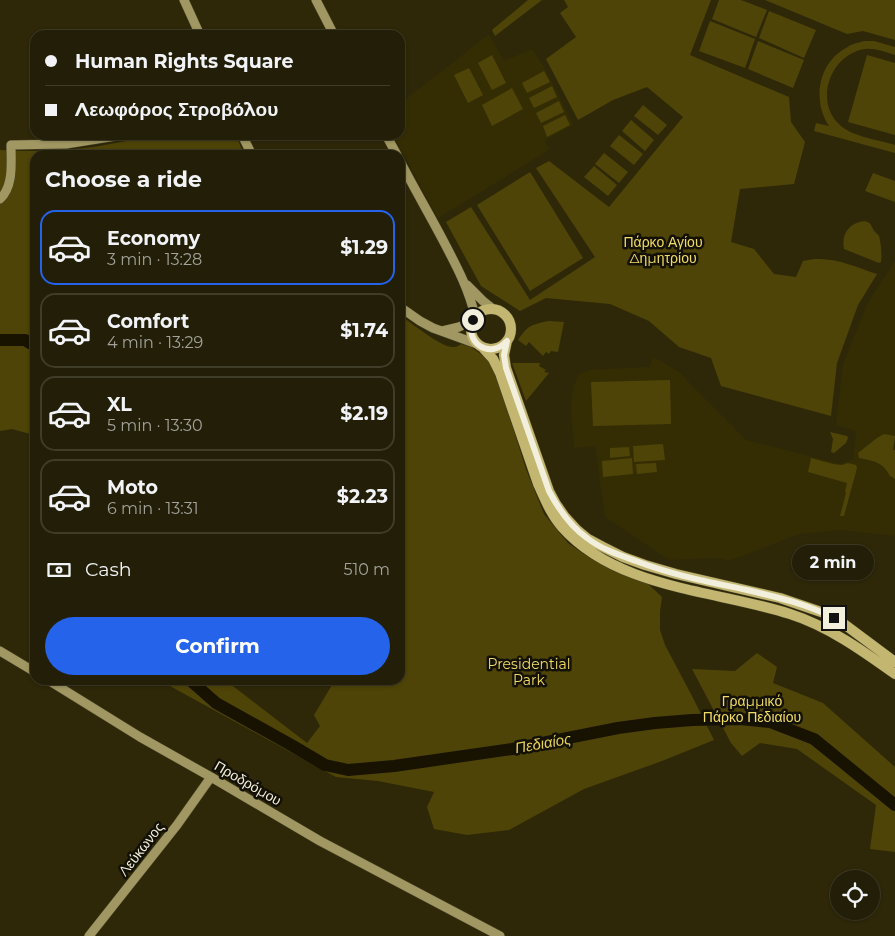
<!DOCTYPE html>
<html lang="en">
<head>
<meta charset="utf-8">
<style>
  body { margin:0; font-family:Montserrat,sans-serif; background:#2a2711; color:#f1f3f6; height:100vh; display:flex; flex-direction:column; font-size:19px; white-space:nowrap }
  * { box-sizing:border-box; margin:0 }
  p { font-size:16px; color:#a2a29b }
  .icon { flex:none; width:28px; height:28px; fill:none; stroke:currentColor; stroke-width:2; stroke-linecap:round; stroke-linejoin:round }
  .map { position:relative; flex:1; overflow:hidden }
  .drawer { position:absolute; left:30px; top:150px; width:375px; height:535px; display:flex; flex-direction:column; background:#221e07; border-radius:15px; box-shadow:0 1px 4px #0004,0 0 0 1px #3f3c28 }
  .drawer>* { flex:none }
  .hud { position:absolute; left:30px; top:30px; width:375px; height:110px; border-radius:15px; box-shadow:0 1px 4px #0004,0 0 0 1px #3f3c28; display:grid; align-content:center; height:110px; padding:0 15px; background:#221e07 }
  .buttons { position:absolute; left:830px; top:870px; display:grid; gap:10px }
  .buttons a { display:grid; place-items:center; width:50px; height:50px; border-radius:50%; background:#221e07; box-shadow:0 1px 4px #0004,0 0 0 1px #3f3c28; font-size:25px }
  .end { position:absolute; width:22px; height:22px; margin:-11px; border:6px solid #f2efdd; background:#111; box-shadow:0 0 0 2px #111 }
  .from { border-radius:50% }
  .bubble { position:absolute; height:35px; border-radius:18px; background:#221e07; box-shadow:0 1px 4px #0004,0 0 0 1px #3f3c28; font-size:16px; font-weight:700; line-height:35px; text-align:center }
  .hud b { display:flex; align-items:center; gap:18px; height:48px; font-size:19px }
  .hud b+b { border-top:1px solid #3f3c28 }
  .hud i { width:12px; height:12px; background:#f1f3f6 }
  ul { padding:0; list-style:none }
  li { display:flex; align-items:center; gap:15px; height:75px; margin:0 10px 8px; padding:0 5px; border:2px solid #3f3c28; border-radius:15px }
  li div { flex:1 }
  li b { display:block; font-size:19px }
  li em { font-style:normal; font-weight:700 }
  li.active { border-color:#2563eb }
  li>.icon { width:45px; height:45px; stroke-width:1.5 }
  h2 { padding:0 15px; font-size:22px; line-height:60px }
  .pay { display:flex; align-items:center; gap:12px; height:55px; padding:0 15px; font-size:19px }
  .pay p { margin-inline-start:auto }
  .button { display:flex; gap:10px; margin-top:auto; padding:10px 15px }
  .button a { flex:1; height:58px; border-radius:30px; background:#2563eb; color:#fff; font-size:20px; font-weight:700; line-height:58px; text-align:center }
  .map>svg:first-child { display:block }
</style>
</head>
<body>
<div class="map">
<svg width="895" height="936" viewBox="0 0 895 936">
  <rect width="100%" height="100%" fill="#2e2809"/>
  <path fill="#342d04" d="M489 34 504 61 532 49 544 67 573 125 545 140 549 150 438 218 393 135H400V104Z
    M895 261V536L840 530 799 534 729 561 717 558 669 560 605 517 595 446 574 448 571 408 573 387 579 374 590 370 649 367 654 357 679 372 746 440 840 464 853 459 856 431 836 425 843 364 868 302Z"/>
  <path fill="#4e4408" d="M528 0H542L495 36 492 30Z
    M564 0H711L690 55 789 97 791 122 805 142 794 184 740 189 731 242 754 249 774 274 796 277 803 261C829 254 853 266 877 274L858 305 837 363 831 416 721 386 711 358 679 347 649 321 610 304 546 298 520 311 481 286 446 222 471 207 530 300 595 257 536 168 549 161 609 207 683 117 647 87 613 100 578 120 546 59 576 37 560 13 568 7Z
    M719 0H741L767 10 756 37 712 19Z
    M765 0H895V40L863 31 847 34Z
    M769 11 816 30 804 58 759 38Z
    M710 21 755 39 745 68 699 51Z
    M758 41 804 60 793 88 748 69Z
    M864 41H874L895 47V55C885 52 875 48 865 49 830 54 813 103 841 126 854 137 879 140 895 145V153L814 131 816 123 829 126C812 101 818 63 846 48 851 44 857 43 864 41Z
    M492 55 506 83 492 90 478 63Z
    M867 55 895 63V135L848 122Z
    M469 68 483 95 468 103 454 75Z
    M544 71 550 82 527 93 522 83Z
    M552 86 557 97 534 108 529 98Z
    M512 88 523 109 492 126 482 105Z
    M559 101 564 112 541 123 536 113Z
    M643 105 667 125 658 135 634 116Z
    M565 115 570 125 547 137 543 126Z
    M631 120 654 140 645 151 622 131Z
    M158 135H236L244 155H35V437L34 435 12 429 0 431V150L22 151H56L94 147Z
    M619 135 643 154 634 165 610 146Z
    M604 153 628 172 619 183 595 164Z
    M594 166 617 185 608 196 584 177Z
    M530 172 583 258 530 291 477 205Z
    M873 173 895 181V202L865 191Z
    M864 221C872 223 870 224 873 229 874 232 877 233 879 236 881 243 882 254 881 262L879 263 844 249C841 234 849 223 864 221Z
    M400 315C410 322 443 349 454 347 457 347 459 345 461 344L471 347 489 360 495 371 526 469 544 514 568 543 590 558 617 572 647 583 662 597 660 612V630L665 645 692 696 714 740 662 761 584 789 509 830 467 835 434 829 427 807 434 792 378 781 336 777 159 680H225L307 743 320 726 314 715 335 680H400Z
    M548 321 564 322 558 352 551 351 549 354 546 352 543 356 529 342 526 346 518 340C528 325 531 325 548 321Z
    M512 363H540L539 366 546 370 544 372 549 373 526 401Z
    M670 380 671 424 593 426 591 382Z
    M830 432 847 436 848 438 846 443 834 453 831 452 833 439Z
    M884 434 895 436 893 450H895V479L890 476C883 462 874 461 859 458L858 453 877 438Z
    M663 444 665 460 634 462 633 446Z
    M629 447 630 456 610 458V448Z
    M632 458 633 474 603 477 602 461Z
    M811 458 833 464 842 465 848 463 856 465 857 468 844 516H840L846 493 845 492 847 483 808 472Z
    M656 463 657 472 637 474 636 464Z
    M757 653 777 667 773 683 823 703 895 767V852L870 849 876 805 797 749 760 743 742 756 731 743 692 669 735 671Z"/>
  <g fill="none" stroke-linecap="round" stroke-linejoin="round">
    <path stroke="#181300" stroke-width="12" d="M0 340H25L35 346
      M190 680 216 703 293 746 325 765 348 770 394 766 512 749 618 728 655 723 692 720 740 719 770 722 814 739 895 805"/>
    <g stroke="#494427" stroke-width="10">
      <path id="secondary" d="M184 0 200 35
        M316 0 334 35
        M242 135 252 155
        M386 135 397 155
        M400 161C415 190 431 217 446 246 458 269 469 290 475 316
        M0 199C14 186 11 162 11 145L66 144 122 135
        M467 285 483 301 493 309
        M400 307 420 321 433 328 477 344
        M442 331 459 327 472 321
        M0 651 35 672
        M48 680 140 737 211 777 320 841 500 936
        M89 936 177 825 211 777"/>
    </g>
    <g stroke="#494427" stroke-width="11">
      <path id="primary" d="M471 329a20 20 0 1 1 40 0a20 20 0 1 1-40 0Z
        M507 341 504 355 506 368 549 491 556 504 565 517 576 529 588 539 603 547 623 557 645 565 676 574 780 598 824 613 844 624 895 662
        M483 348 493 359 500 373 538 484C545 499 551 515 562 527 617 589 716 590 790 614 828 626 863 651 895 674"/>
    </g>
    <use href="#secondary" stroke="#a09762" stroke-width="9"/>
    <use href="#primary" stroke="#c2b670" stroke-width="10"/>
  </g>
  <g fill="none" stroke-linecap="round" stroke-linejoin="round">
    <path stroke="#f2efdd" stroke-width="6" d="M473 320C464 343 490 360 507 341L504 355 506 368 549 491C559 510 570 526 587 538 601 549 619 555 636 561 672 575 710 582 747 590 777 597 807 604 834 618"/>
  </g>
  <g text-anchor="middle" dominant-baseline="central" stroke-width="5" stroke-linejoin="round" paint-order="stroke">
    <g font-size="14" fill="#f0db68" stroke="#131105">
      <text x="663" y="242">Πάρκο Αγίου<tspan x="663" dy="16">Δημητρίου</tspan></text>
      <text x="529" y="664">Presidential<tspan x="529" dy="16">Park</tspan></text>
      <text x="752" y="701">Γραμμικό<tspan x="752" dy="16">Πάρκο Πεδιαίου</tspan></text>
    </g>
    <g font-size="14" fill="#f2efdd" stroke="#131105">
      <text transform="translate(248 783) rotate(30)">Προδρόμου</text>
      <text transform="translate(141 849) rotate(-52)">Λεύκωνος</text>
    </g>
    <g font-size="15" font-style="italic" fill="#e3ce5a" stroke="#131105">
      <text transform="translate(543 743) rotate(-10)">Πεδιαίος</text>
    </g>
  </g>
</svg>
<div class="buttons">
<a><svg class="icon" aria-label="locate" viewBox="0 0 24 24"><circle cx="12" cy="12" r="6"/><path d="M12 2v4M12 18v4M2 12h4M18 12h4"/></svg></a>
</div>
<i class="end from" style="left:473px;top:320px"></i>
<i class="end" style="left:834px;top:618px"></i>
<div class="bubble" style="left:792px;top:545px;width:82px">2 min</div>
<div class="hud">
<b><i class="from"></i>Human Rights Square</b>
<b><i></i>Λεωφόρος Στροβόλου</b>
</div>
<section class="drawer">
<h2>Choose a ride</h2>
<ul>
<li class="active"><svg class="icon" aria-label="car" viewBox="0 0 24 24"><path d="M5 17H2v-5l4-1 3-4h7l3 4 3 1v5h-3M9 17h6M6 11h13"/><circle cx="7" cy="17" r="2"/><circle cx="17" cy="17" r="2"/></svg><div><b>Economy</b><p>3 min · 13:28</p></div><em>$1.29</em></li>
<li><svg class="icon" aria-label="car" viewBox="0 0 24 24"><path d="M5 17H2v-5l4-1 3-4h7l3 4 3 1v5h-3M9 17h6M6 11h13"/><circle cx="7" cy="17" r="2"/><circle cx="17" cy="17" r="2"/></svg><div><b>Comfort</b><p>4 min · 13:29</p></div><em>$1.74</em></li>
<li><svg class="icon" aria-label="car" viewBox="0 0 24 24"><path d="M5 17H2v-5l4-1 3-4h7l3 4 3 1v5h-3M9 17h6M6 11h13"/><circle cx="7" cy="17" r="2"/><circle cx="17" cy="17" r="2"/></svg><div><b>XL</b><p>5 min · 13:30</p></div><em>$2.19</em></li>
<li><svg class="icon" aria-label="car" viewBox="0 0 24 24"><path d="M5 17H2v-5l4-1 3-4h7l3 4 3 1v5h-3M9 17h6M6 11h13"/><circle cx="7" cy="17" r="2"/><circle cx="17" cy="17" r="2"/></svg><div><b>Moto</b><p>6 min · 13:31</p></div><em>$2.23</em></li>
</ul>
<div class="pay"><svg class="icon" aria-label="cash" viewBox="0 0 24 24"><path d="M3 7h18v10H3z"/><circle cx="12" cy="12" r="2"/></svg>Cash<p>510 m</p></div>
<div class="button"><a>Confirm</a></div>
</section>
</div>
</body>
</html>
